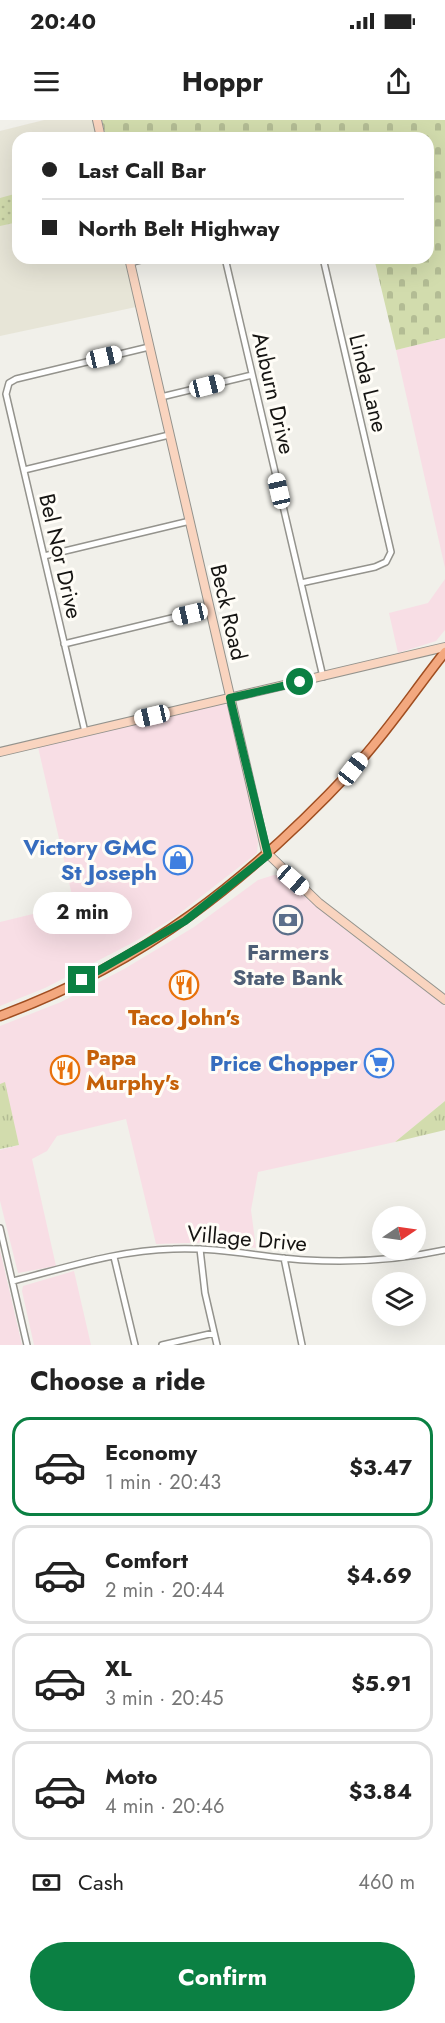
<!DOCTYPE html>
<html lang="en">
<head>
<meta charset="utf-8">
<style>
  body { margin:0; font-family:Jost,sans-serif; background:#f6f6f6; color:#222; height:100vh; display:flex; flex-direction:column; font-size:22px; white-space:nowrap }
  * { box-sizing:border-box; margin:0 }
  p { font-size:20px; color:#767676 }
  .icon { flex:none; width:33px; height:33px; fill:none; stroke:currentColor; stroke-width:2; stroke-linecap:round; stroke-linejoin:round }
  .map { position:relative; height:1225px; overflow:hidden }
  .sheet { display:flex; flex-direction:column; background:#fff; flex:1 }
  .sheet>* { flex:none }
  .banner { position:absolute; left:12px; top:12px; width:422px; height:132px; border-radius:18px; box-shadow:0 6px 24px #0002; display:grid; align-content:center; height:132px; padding:0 30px; background:#fff }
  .needle { width:39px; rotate:77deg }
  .tools { position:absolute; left:372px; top:1086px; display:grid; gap:12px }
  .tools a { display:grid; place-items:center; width:54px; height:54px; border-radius:50%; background:#fff; box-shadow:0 6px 24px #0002; font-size:30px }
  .end { position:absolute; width:27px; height:27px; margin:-14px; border:8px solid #0b8043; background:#fff; box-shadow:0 0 0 3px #fff }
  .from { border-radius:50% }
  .bubble { position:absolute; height:42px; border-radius:21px; background:#fff; box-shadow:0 6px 24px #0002; font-size:20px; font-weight:700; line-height:42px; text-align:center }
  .car { position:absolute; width:18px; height:36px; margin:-18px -9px; border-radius:8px; box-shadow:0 0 4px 2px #0007; background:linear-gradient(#fff 24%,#345 0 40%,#fff 0 76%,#345 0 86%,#fff 0) }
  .banner b { display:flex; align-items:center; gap:21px; height:57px; font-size:22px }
  .banner b+b { border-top:2px solid #e0e0e0 }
  .banner i { width:15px; height:15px; background:#222 }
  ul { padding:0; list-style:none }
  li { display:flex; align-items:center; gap:18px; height:99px; margin:0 12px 9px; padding:0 18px; border:3px solid #e0e0e0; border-radius:18px }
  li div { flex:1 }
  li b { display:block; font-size:22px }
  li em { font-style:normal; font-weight:700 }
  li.selected { border-color:#0b8043 }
  li>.icon { width:54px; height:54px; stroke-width:1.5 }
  h2 { padding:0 30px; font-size:27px; line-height:72px }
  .pay { display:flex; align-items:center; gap:15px; height:66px; padding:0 30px; font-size:22px }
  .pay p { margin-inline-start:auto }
  .button { display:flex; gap:12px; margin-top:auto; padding:12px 30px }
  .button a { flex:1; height:69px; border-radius:36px; background:#0b8043; color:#fff; font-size:24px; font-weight:700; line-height:69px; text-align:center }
  .status { display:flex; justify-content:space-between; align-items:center; height:42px; padding:0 30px; background:#fff; direction:ltr }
  .status svg { height:16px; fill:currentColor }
  header { display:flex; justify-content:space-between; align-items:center; height:78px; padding:0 30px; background:#fff; font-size:27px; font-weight:700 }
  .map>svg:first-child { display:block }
</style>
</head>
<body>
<div class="status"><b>20:40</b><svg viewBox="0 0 49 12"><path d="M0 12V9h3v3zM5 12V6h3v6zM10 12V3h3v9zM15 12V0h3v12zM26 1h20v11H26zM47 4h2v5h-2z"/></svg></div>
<header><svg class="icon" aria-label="menu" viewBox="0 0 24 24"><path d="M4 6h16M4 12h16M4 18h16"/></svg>Hoppr<svg class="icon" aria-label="share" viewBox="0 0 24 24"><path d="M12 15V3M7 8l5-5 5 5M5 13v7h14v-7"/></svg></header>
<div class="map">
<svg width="445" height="1225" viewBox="0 0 445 1225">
  <defs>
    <pattern id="grass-tufts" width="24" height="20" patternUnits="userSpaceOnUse" patternTransform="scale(1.5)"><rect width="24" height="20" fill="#d2dcad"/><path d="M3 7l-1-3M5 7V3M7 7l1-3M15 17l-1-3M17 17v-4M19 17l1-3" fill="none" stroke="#b3bc94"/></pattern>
    <pattern id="cemetery-stones" width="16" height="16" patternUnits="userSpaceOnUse" patternTransform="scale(1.5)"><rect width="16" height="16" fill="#d2dcad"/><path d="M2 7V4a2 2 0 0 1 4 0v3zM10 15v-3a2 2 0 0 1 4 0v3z" fill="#b3bc94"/></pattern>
    <pattern id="park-dots" width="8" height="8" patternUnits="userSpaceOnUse" patternTransform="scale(1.5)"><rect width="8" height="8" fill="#d2dcad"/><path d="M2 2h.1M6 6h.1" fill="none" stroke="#b3bc94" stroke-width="1.8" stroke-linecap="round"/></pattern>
  </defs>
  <rect width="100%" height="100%" fill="#f1f0ea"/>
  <path fill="#f8dee5" d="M445 218V448L396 230Z
    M445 459V510L436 521 398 533 389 493 428 483Z
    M221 582 228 586 258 722 257 733 175 797 134 822 45 868 0 886V802L74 784 38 627Z
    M274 755 280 756 343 808 445 886V981L395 1022 258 1052 251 1090 256 1128 220 1122 156 1124 126 999 57 1016 47 1031 32 1039 56 1146 18 1153 0 1081V1030L19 1025 4 963 0 964V906L61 882 124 849 194 807 258 760Z
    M0 1130 22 1225H0Z
    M74 1151 91 1225H34L22 1171 23 1166Z"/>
  <path fill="#e7e5d7" d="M44 0H93L97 18H18V138H124L136 187 0 216V11Z"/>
  <path fill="url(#grass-tufts)" d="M5 962 19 1025 0 1029V964Z
    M445 981V1010L395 1022Z"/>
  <path fill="url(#cemetery-stones)" d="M102 0H445V218L396 230 374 138H428V18H106Z"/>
  <path fill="url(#park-dots)" d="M18 73V102L0 106V78Z"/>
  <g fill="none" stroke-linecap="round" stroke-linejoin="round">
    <g stroke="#94938d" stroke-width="8">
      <path id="street" d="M225 138 323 557
        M130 143 149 138
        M161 277 252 255
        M24 350 169 315
        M44 436 190 401
        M301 463 375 447 386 442 391 432 323 138
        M64 524 209 489
        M85 612 6 274 9 263 16 259 149 227
        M0 1108 27 1225
        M200 1129 205 1173 217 1225
        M114 1137 135 1225
        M284 1138 302 1225
        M13 1161C65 1148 119 1130 173 1129 218 1127 260 1137 305 1140 352 1143 399 1140 445 1130
        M162 1225 214 1213"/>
    </g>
    <g stroke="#94938d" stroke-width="10">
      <path id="secondary" d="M97 0 101 18
        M129 138 266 732 319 783 445 880
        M0 632 445 527"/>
    </g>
    <g stroke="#a04e21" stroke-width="11">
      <path id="primary" d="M0 896C144 843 248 761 352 650 386 614 414 571 445 532"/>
    </g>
    <use href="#street" stroke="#fff" stroke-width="5"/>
    <use href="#secondary" stroke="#f9d4bf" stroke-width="8"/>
    <use href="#primary" stroke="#f3a87f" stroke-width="8"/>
  </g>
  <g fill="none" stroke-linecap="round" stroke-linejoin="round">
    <path stroke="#0b8043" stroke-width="8" d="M82 860 185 801 268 735 230 578 300 562"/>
  </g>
  <defs>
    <g id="shop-ring" transform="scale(1.5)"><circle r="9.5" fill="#fffdf7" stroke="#3f7fe0" stroke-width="1.5"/><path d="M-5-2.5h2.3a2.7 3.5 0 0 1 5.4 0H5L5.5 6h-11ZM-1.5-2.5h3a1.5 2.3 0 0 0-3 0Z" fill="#3f7fe0"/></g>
    <g id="bank-ring" transform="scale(1.5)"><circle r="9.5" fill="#fffdf7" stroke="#5c6f8a" stroke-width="1.5"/><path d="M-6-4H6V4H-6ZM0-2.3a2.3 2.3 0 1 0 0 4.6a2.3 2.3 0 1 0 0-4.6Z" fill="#5c6f8a"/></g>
    <g id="restaurant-ring" transform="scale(1.5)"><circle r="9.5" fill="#fffdf7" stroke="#e8710a" stroke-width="1.5"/><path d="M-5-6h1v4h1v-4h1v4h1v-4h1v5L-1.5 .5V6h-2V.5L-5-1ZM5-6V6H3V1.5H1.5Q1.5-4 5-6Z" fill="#e8710a"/></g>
    <g id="supermarket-ring" transform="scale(1.5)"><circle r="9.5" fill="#fffdf7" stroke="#3f7fe0" stroke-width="1.5"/><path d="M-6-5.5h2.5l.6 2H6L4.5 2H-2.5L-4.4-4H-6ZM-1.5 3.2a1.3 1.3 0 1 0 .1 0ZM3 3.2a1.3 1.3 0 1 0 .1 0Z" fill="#3f7fe0"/></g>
  </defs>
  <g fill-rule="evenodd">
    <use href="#shop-ring" x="178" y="740"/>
    <use href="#bank-ring" x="288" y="800"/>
    <use href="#restaurant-ring" x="184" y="865"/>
    <use href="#supermarket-ring" x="379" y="943"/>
    <use href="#restaurant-ring" x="65" y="950"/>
  </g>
  <g text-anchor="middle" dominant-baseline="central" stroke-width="6" stroke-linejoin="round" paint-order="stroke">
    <g font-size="22" fill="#151412" stroke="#fffdf7">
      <text transform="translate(369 263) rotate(76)">Linda Lane</text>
      <text transform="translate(274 273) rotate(77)">Auburn Drive</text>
      <text transform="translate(61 436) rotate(77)">Bel Nor Drive</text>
      <text transform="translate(229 492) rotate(77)">Beck Road</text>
      <text transform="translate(247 1118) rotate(5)">Village Drive</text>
    </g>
    <g font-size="22" font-weight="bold" fill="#366cbe" stroke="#fffdf7" text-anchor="end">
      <text x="157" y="727">Victory GMC<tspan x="157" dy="25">St Joseph</tspan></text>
      <text x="358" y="943">Price Chopper</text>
    </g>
    <g font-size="22" font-weight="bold" fill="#4e5e75" stroke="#fffdf7">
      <text x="288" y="832">Farmers<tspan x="288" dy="25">State Bank</tspan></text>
    </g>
    <g font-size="22" font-weight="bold" fill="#c56008" stroke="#fffdf7">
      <text x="184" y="897">Taco John's</text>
      <text x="86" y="937" text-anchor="start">Papa<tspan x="86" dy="25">Murphy's</tspan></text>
    </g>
  </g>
</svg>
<div class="tools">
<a><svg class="needle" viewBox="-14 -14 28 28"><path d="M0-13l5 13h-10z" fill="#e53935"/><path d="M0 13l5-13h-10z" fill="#767676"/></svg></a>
<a><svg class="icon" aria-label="layers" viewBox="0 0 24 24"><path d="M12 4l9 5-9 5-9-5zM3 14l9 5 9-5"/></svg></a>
</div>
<i class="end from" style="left:300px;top:562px"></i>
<i class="end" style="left:82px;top:860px"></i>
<div class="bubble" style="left:33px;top:772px;width:99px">2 min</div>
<i class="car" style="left:104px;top:237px;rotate:77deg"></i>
<i class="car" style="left:207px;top:266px;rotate:76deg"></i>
<i class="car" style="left:279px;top:371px;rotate:347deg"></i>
<i class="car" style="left:190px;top:494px;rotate:257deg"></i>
<i class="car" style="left:152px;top:596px;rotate:257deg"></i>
<i class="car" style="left:353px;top:649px;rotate:38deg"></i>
<i class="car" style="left:293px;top:760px;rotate:131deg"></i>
<div class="banner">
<b><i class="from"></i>Last Call Bar</b>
<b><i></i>North Belt Highway</b>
</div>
</div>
<section class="sheet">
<h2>Choose a ride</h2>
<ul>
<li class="selected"><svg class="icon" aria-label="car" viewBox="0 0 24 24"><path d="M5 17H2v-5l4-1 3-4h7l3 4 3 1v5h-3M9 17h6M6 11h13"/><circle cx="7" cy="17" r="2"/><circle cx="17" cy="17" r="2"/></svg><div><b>Economy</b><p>1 min · 20:43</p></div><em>$3.47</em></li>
<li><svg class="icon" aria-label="car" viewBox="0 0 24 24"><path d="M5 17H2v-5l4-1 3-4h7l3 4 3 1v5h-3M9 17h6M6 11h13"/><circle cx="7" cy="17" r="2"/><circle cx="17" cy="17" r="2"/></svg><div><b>Comfort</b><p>2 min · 20:44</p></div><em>$4.69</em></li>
<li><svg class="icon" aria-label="car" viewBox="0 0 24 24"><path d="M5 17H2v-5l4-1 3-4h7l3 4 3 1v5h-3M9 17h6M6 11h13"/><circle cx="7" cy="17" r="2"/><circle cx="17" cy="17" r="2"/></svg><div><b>XL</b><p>3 min · 20:45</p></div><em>$5.91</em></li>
<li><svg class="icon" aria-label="car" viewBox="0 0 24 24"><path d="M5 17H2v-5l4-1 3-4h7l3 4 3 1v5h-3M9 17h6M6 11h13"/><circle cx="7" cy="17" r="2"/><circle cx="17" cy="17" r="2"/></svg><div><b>Moto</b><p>4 min · 20:46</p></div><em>$3.84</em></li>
</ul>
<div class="pay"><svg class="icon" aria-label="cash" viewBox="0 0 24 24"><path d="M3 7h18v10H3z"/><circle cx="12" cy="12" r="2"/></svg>Cash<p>460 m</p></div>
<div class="button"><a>Confirm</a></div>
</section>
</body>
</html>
